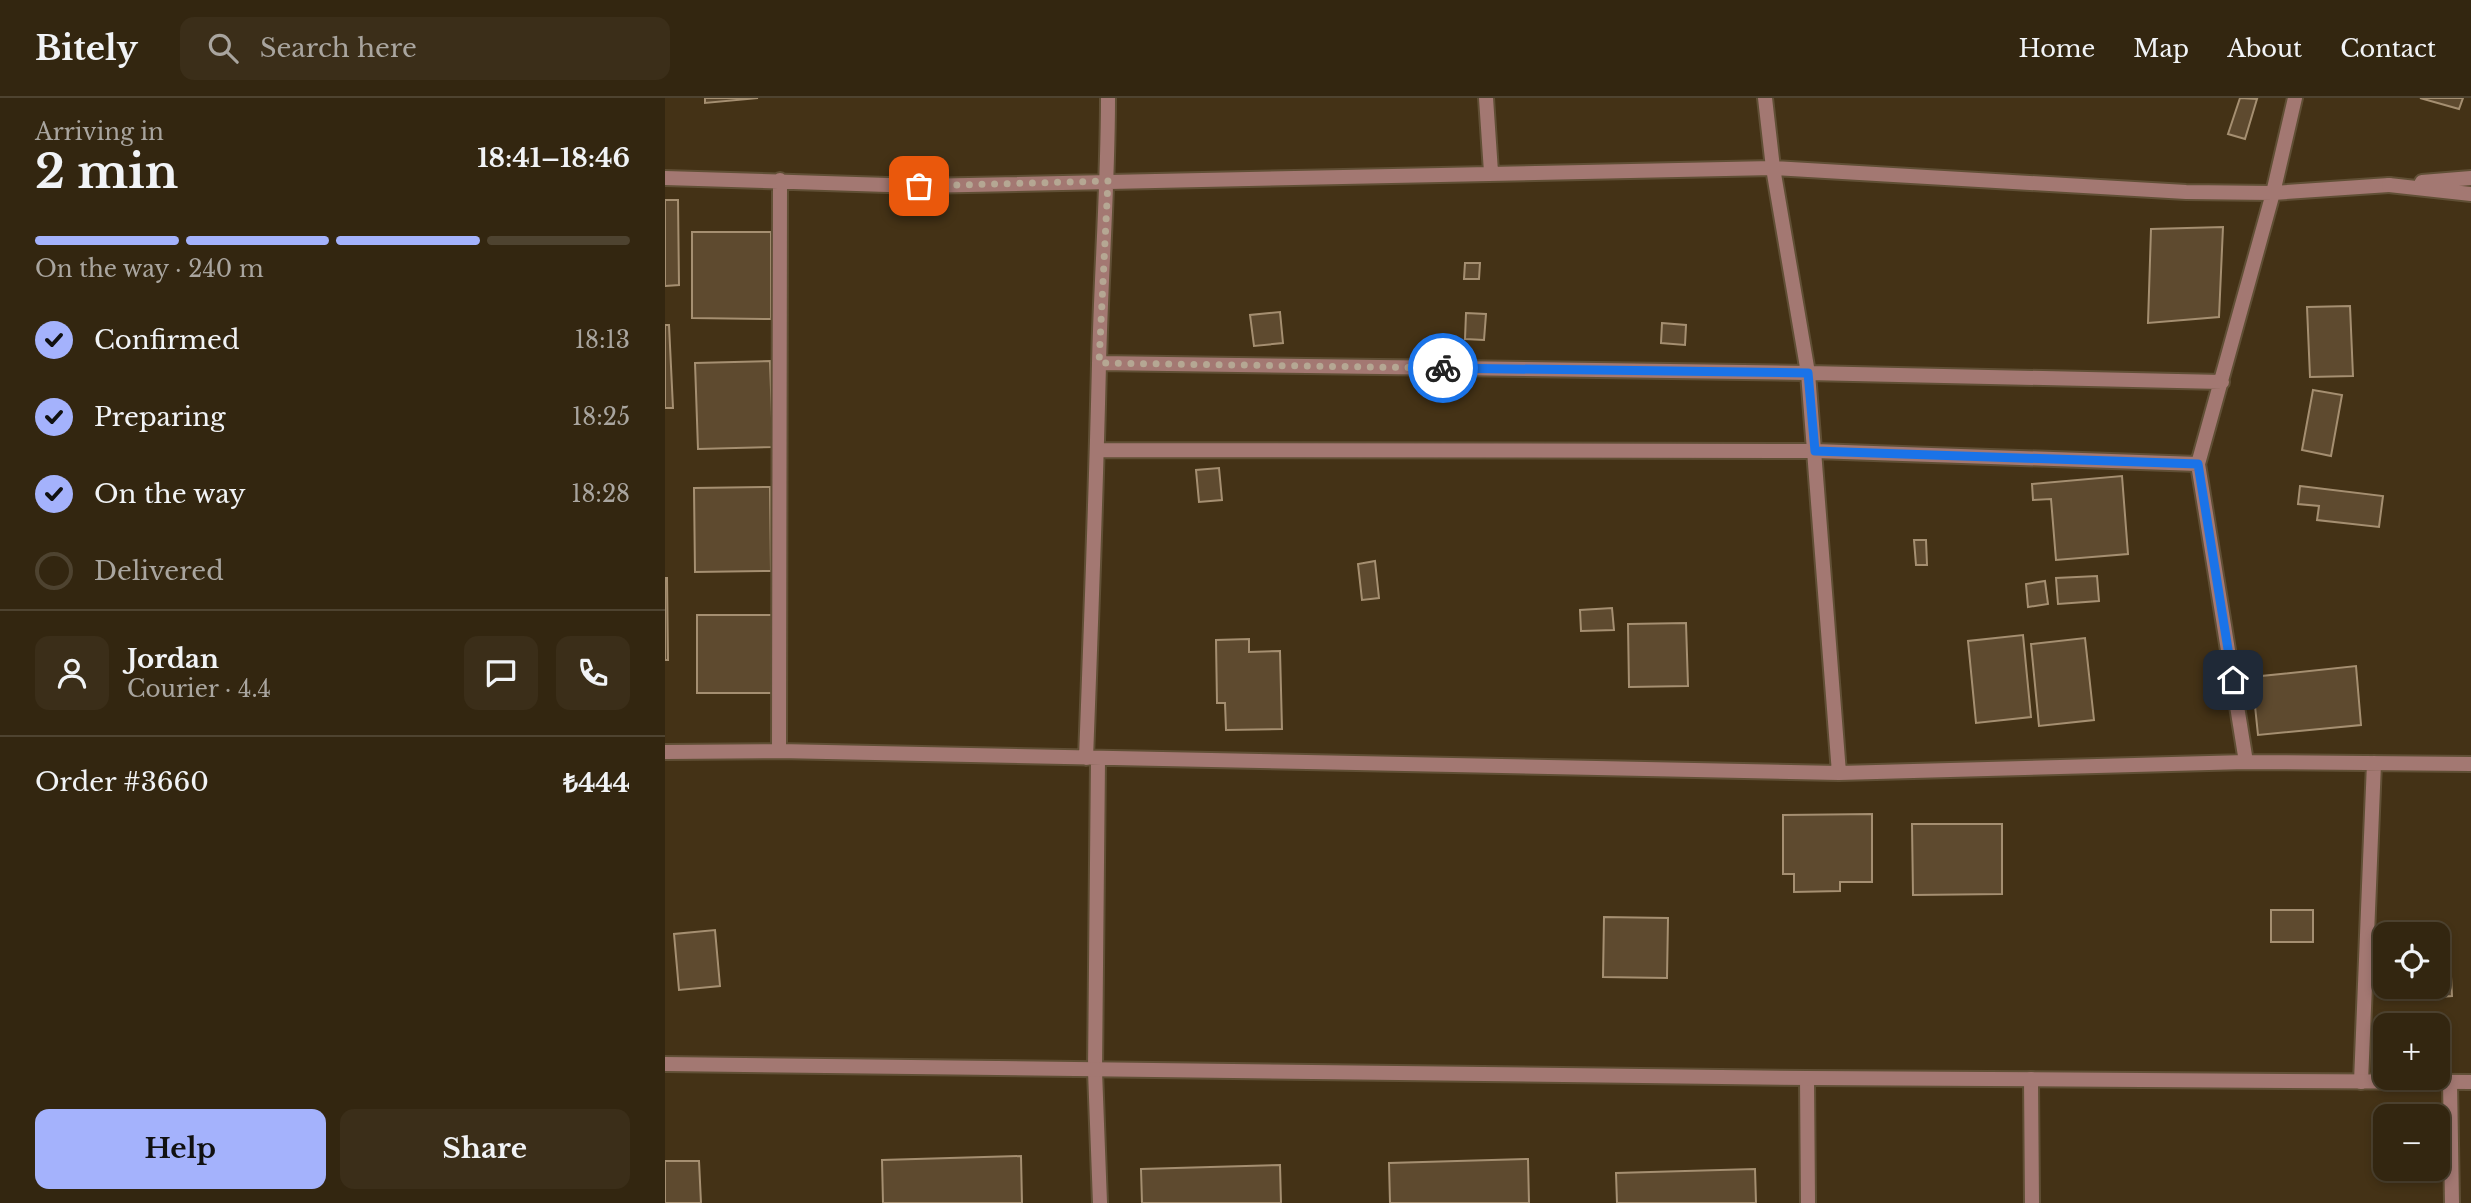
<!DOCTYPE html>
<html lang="en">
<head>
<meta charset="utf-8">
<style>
  body { margin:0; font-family:"Libre Baskerville",serif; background:#3b2e19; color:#f1f3f6; height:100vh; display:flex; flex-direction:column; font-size:26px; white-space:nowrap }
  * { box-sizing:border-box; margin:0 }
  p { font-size:23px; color:#a9a59f }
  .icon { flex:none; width:38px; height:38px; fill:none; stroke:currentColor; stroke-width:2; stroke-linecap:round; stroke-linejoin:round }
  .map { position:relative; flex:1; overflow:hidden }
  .drawer { display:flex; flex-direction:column; background:#332610; width:665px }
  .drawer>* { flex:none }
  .controls { position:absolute; left:1708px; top:824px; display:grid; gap:14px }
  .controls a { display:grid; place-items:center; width:77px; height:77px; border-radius:14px; background:#332610; box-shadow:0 4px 10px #0003,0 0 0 2px #4e4330; font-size:35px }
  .pin { position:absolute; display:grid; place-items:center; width:60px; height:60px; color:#fff; margin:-30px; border-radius:14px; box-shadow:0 4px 10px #0006 }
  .courier { position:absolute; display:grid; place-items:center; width:70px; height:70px; margin:-35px; border:5px solid #1a73e8; border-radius:50%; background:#fff; color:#222; box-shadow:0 2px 9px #0007 }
  .summary em { font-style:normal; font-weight:800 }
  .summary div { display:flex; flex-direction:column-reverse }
  .summary { display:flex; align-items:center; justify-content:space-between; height:119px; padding:0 35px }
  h1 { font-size:46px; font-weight:800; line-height:52px }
  .bar { display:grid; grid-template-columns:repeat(4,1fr); gap:10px 7px; align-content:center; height:84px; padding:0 35px }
  .bar i { height:9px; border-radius:5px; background:#4e4330 }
  .bar .selected { background:#a4b2fc }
  .bar p { grid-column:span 4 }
  .line { display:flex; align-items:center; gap:18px; padding:0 35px; border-top:2px solid #4e4330 }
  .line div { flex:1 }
  .round { display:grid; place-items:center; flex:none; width:74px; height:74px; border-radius:14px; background:#3b2e19 }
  ol { padding:0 35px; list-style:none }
  li { display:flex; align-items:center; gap:21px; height:77px }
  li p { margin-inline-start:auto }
  li .icon { padding:7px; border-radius:50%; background:#a4b2fc; color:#111; stroke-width:4 }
  li:last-child { color:#a9a59f }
  li i { width:38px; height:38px; border:4px solid #4e4330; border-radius:50% }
  .button { display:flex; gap:14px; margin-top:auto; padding:14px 35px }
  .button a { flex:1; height:80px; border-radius:14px; background:#a4b2fc; color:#111; font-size:28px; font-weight:800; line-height:80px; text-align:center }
  .button a+a { background:#3b2e19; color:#f1f3f6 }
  header { display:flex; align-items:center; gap:42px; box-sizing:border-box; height:98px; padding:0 35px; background:#332610; border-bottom:2px solid #4e4330 }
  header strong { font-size:33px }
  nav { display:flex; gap:38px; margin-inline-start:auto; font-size:24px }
  .search { width:490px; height:63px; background:#3b2e19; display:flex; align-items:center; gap:18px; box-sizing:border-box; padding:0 24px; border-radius:14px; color:#a9a59f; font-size:26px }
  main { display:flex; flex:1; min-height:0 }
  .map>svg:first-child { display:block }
</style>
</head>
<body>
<header>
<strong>Bitely</strong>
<div class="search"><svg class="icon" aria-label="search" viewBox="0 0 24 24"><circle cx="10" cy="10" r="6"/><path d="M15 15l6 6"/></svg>Search here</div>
<nav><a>Home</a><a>Map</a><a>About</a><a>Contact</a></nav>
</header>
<main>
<section class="drawer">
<div class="summary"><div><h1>2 min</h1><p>Arriving in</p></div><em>18:41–18:46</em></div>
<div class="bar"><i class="selected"></i><i class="selected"></i><i class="selected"></i><i></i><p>On the way · 240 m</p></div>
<ol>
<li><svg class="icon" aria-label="check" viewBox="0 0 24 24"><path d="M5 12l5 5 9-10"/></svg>Confirmed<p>18:13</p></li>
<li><svg class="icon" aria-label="check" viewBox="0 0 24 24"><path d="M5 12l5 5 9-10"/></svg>Preparing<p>18:25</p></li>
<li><svg class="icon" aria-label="check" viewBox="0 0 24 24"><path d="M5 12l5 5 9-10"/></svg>On the way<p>18:28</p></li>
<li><i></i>Delivered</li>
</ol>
<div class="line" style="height:126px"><a class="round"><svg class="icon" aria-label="person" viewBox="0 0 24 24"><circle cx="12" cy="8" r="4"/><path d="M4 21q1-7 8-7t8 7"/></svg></a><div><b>Jordan</b><p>Courier · 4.4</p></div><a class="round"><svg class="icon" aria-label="chat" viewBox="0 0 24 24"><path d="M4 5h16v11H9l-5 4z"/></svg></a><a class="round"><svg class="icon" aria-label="phone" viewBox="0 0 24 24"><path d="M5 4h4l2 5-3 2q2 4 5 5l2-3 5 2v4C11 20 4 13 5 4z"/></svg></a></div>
<div class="line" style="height:91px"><div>Order #3660</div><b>₺444</b></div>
<div class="button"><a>Help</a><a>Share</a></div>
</section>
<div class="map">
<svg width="1806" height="1105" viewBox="0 0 1806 1105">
  <rect width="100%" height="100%" fill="#443216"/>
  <path fill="#5e4a2f" stroke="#a58f71" stroke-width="2" d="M40 0H93L40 5Z
    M1575 0 1592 1 1580 41 1563 36Z
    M1755 0H1798L1794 11Z
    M0 102H13L14 187 0 188Z
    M1558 129 1554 219 1483 225 1486 131Z
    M27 134H106V221L27 220Z
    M800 165H815L814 181H799Z
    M1685 208 1688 278 1645 279 1642 209Z
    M615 214 618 245 589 248 585 217Z
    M801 215 821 216 819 242 800 241Z
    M997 225 1021 227 1020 247 996 245Z
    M0 227H4L8 310H0Z
    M105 263 108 349 33 351 30 265Z
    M1648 292 1677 297 1666 358 1637 352Z
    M554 370 557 402 534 404 531 372Z
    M1457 378 1463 456 1391 462 1386 401 1368 402 1367 386Z
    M1635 388 1718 398 1714 429 1652 422 1654 408 1633 406Z
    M105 389 106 473 30 474 29 390Z
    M1249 442H1261L1262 467H1251Z
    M710 463 714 500 697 502 693 466Z
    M1432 478 1434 503 1393 506 1391 480Z
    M0 480H2L3 562H0Z
    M1380 483 1383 506 1363 509 1361 486Z
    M947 510 949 532 916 533 915 512Z
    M32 517H107V595H32Z
    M1021 525 1023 588 964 589 963 526Z
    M1358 537 1366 619 1311 625 1303 543Z
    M1420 540 1429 622 1374 628 1366 546Z
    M584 541V554L615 553 617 631 561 632 560 605H552L551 542Z
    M1691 568 1696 627 1593 637 1587 579Z
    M1207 716V784H1175V793L1129 794V776H1118V717Z
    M1247 726H1337V796L1248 797Z
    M1606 812H1648V844H1606Z
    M939 819 1003 820 1002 880 938 879Z
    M50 832 55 888 14 892 9 836Z
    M1784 839 1787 898 1732 902 1731 889H1773V840Z
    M356 1058 357 1105H218L217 1062Z
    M863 1061 864 1105H725L724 1065Z
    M0 1063H34L36 1105H0Z
    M615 1067 616 1105H477L476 1071Z
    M1090 1071 1091 1105H952L951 1075Z"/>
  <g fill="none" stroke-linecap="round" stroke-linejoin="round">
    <g stroke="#604f35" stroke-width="18">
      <path id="minor" d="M821 0 826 74
        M1100 0 1108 70 1143 275 1174 675
        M0 80 254 88 1108 70 1521 94 1608 95 1724 87
        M434 265 1143 275 1557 284
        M433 352 1150 353 1533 366
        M114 653 115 82
        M0 654 114 653 1174 675 1581 664 1806 666
        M421 660C426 529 431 398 434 266 436 177 443 89 443 0
        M433 661 430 973 435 1105
        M1581 664 1533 366 1608 95 1630 0
        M1142 980 1143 1105
        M1366 981 1367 1105
        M1696 984 1709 665
        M1785 984 1787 1105"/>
    </g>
    <g stroke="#604f35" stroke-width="18">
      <path id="tertiary" d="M1757 84 1806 80
        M1724 87 1806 96
        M0 966 1142 980 1806 984"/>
    </g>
    <use href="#minor" stroke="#a37872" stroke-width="14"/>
    <use href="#tertiary" stroke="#a37872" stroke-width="14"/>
  </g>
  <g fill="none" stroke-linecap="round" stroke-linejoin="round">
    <path stroke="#b5a793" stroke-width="7" stroke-dasharray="0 12.6" d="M254 88 443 83 434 265 778 270"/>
    <path stroke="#1a73e8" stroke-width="9" d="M778 270 1143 275 1150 353 1533 366 1568 582"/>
  </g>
</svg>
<div class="controls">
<a><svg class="icon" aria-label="locate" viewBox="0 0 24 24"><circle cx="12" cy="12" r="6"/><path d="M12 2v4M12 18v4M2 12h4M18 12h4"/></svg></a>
<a>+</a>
<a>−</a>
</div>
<div class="pin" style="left:254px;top:88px;background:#ea580c"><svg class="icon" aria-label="bag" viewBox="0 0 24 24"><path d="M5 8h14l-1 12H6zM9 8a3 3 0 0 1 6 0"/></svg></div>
<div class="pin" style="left:1568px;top:582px;background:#1f2937"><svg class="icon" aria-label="home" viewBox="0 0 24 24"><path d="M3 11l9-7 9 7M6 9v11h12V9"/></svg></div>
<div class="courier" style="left:778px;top:270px"><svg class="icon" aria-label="bike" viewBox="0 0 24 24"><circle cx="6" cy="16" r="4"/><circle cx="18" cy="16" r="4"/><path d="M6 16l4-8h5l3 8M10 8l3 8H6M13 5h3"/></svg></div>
</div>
</main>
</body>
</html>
